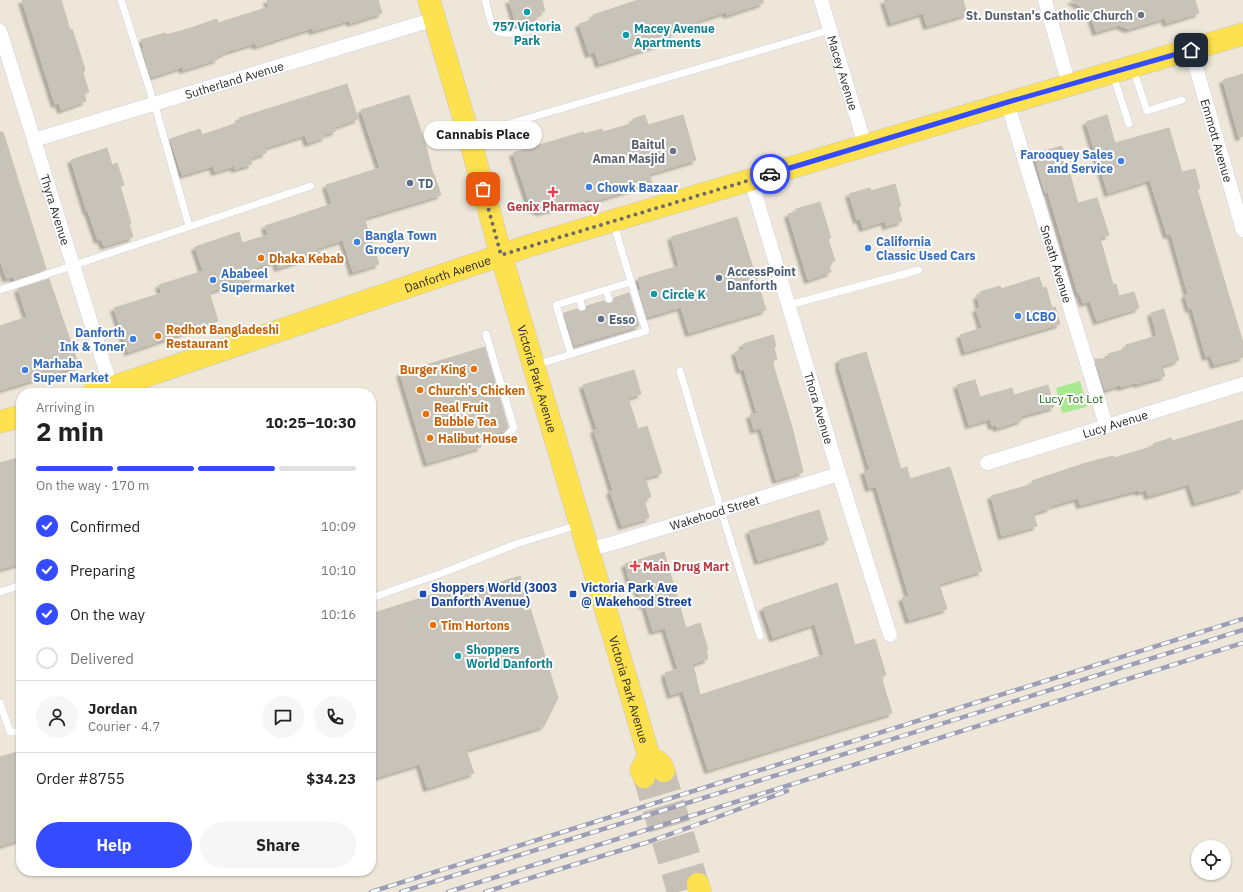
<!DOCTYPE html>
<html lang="en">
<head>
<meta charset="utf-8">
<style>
  body { margin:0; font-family:"IBM Plex Sans",sans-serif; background:#f6f6f6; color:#222; height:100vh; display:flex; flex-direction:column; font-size:15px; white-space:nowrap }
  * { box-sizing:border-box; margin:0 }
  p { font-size:13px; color:#767676 }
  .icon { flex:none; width:22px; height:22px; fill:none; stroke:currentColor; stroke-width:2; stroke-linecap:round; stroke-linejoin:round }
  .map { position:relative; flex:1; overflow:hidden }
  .sheet { position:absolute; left:16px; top:388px; width:360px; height:488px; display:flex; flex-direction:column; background:#fff; border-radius:16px; box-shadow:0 1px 3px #0004 }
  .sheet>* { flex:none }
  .controls { position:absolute; left:1191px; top:840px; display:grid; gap:8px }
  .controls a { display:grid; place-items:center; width:40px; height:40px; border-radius:50%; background:#fff; box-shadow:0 1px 3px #0004; font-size:20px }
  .pin { position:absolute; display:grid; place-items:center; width:34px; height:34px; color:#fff; margin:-17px; border-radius:8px; box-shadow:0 2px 6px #0006 }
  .courier { position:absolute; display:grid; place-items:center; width:40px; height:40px; margin:-20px; border:3px solid #344bff; border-radius:50%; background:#fff; color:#222; box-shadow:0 1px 5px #0007 }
  .bubble { position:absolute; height:28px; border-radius:14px; background:#fff; box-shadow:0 1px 3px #0004; font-size:13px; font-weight:700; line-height:28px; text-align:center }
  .summary em { font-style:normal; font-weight:700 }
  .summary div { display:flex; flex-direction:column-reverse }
  .summary { display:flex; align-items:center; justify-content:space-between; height:68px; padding:0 20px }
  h1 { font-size:26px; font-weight:700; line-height:30px }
  .bar { display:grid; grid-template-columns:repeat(4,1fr); gap:6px 4px; align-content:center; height:48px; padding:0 20px }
  .bar i { height:5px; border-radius:3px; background:#e0e0e0 }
  .bar .on { background:#344bff }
  .bar p { grid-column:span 4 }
  .line { display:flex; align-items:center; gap:10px; padding:0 20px; border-top:1px solid #e0e0e0 }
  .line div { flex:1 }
  .round { display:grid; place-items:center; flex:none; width:42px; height:42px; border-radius:21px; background:#f6f6f6 }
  ol { padding:0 20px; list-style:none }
  li { display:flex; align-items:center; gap:12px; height:44px }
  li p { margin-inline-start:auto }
  li .icon { padding:4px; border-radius:50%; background:#344bff; color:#fff; stroke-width:4 }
  li:last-child { color:#767676 }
  li i { width:22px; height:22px; border:2px solid #e0e0e0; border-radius:50% }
  .button { display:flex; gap:8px; margin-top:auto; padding:8px 20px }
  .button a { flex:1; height:46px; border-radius:24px; background:#344bff; color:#fff; font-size:16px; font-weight:700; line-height:46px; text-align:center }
  .button a+a { background:#f6f6f6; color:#222 }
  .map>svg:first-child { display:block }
</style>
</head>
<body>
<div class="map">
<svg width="1243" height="892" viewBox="0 0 1243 892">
  <defs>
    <filter id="shadow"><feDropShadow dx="-3.5" dy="3.5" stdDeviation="1" flood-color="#0004"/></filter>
  </defs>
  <rect width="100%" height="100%" fill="#ede6d9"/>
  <path fill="#a8e990" d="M1080 381 1087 407 1062 413 1056 388Z"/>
  <path fill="#c8c3b9" stroke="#c8c2b3" filter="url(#shadow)" d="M22 0H61L70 30 72 29 85 69 83 74 89 92 84 93 86 101 61 110 59 103 55 104Z
    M267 0H378L382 13 350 23V20L313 31 312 28 256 46 255 43 225 52V53L217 56 218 59 183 70 182 67 151 77 142 48 144 47 141 40 165 33 166 35 191 28 217 19 218 23 269 7Z
    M509 0H542L545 11 539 13 540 16 534 18 535 21 517 26Z
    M638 0H763V3L727 15 726 12 697 21 698 24 669 33 672 40 599 64 595 52 589 54 579 24 595 19 593 15Z
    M884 0H963L967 14 927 26 923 13 891 23Z
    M1071 0H1195L1199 13 1166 23 1165 18 1128 29 1119 25 1096 32 1090 13Z
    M1243 74V136L1239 137 1223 80Z
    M347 84 358 119 335 127 336 131 324 135 325 137 308 143 305 135 264 148 266 153 250 158 252 164 235 169 234 166 215 172 213 166 182 175 170 139 200 129 202 135 240 122 239 118Z
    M409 95 425 143 433 174H434L441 195 364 218 379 264 353 272 343 240 318 248 320 254 278 268 276 261 250 269 253 278 209 292 218 321 128 352 114 308 162 293 159 285 203 271 195 247 239 232 242 243 268 235 265 226 332 204 326 185 380 168 361 110Z
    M645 115 648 125 683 115 696 160 649 174 652 183 591 202 590 199 541 212 537 211 530 205 513 153 583 132 584 134 602 129 603 132 634 123 633 119Z
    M1107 115 1115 143 1169 128 1182 172 1195 169 1200 188 1197 189 1243 343V357L1214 365 1211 355 1206 357 1192 308 1189 309 1185 295 1188 294 1171 234 1167 235 1150 180 1108 193 1086 122Z
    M0 132H3L46 269 15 280 14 277 6 278 0 260Z
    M1062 146 1078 203 1097 198 1109 235 1100 238 1113 285 1116 284 1119 296 1134 292 1139 308 1097 321 1090 301 1083 303 1079 292 1078 293 1048 192 1045 193 1034 154Z
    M107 148 112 165 117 163 124 185 120 186 131 223 129 224 133 237 104 246 101 239 98 240 88 211 87 212 71 160Z
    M895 184 901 206 898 207 902 221 886 226 885 221 863 228 860 219 857 220 849 194 870 188 871 191Z
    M820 202 831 238 828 239 835 261 828 263 831 272 808 280 788 214 797 212 796 209Z
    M737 217 766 310 689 333 681 307 647 317 639 290 641 289 638 278 679 266 671 237Z
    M1039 277 1043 288 1046 287 1052 308 1055 307 1060 324 965 352 960 335 982 328 976 309 980 308 977 296 981 295 980 292 1000 286 1001 289Z
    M49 279 79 366 0 390V326L27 317 18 289Z
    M629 293 639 326 574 345 564 313 577 309 579 311 583 312 586 310 587 306 604 301 606 303 610 304 613 302 614 298Z
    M1164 309 1179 360 1162 366 1165 376 1137 384V382L1121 387 1120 385 1105 390 1095 359H1109L1108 354 1127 349 1126 345 1157 336 1151 313Z
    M773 335 776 346 774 348 777 359 772 361 792 427 803 472 776 480 761 428 754 430 750 415 757 413 744 369 740 370 735 352 744 349 743 344Z
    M485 347 508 427 506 430 478 438 481 447 427 463 400 373Z
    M866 352 901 469 907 467 910 479 950 467 982 571 939 584 947 609 909 620 902 598 909 596 876 486 869 488 864 471 870 470 839 366 840 365 839 360Z
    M634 370 641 394 628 398 638 429 647 426 662 473 645 478 651 497 644 499 649 518 622 526 610 491 613 490 594 430 597 429 583 385Z
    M975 380 980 397 1012 388 1014 395 1048 385 1054 407 1021 416 1022 420 997 428 996 425 992 426 990 419 969 425 957 385Z
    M1243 420V489L1195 503 1189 484 1148 496 1146 490 1139 492 1138 490 1080 505 1078 498 1050 506V508L1033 513 1037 526 1002 536 991 496 1033 484 1032 481 1086 463 1113 456 1114 458 1154 446 1153 444 1171 438 1172 441Z
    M21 457V563L0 569V463Z
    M819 510 828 540 758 561 749 531Z
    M664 552 686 628 700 623 708 650H706L708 659 693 664 700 695 824 655 815 624 773 638 763 608 837 583 855 645 875 639 886 675 881 677 892 713 708 770 683 691 671 695 666 679 665 673 678 669 665 628 653 631 645 604 642 605 635 579 630 581 625 564Z
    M520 576 558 698 544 726 466 750 474 773 427 788 420 764 371 779V614L468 583 471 591Z
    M21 751V839L0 846V757Z"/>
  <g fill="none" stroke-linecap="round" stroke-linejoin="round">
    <path stroke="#c6c0b6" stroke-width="22" stroke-dasharray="22 11" stroke-linecap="butt" d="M664 771 698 884
      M644 777 678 892"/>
    <g stroke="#cfd1e4" stroke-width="8">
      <path id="service" d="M121 0 157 113 189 226
        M485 0C488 8 489 19 493 27 500 41 535 28 546 25
        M1133 69 1147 111 1182 100
        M1113 75 1129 124
        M471 135 830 30
        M0 290 311 186
        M606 290 609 299
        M579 298 582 307
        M789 305 919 270
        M486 334 514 428 504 439 495 442
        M571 354 556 305 631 282
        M536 365 646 331 613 222
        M680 371 721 510 760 636
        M0 592 21 585
        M371 598 445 572 516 544 578 525
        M0 703 10 732H21"/>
    </g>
    <g stroke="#cfd1e4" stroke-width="15">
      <g id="minor">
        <path id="s1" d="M821 0 865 145"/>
        <path d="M1045 0 1069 85"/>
        <path id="s2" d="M0 31 111 387"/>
        <path id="s3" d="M1191 50 1243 230"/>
        <path id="s4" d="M1008 103 1014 125 1106 425"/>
        <path id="s5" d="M34 140 435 19"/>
        <path id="s6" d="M751 180 839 474 890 635"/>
        <path id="s7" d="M987 463 1243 384"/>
        <path id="s8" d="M588 550 617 542 839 474"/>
      </g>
    </g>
    <g stroke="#c7c7c7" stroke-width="23">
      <g id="primary">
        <path id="s9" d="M429 0 469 136 501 255 649 756 661 764 664 771"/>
        <path id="s10" d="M93 393 131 381 528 246 1008 103 1243 34"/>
        <path d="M0 422 21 416"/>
        <path d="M644 777 641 770 649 756"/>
        <path d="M698 884 700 892"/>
      </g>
    </g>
    <use href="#service" stroke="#fff" stroke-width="7"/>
    <use href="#minor" stroke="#fff" stroke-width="14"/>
    <use href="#primary" stroke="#fee14e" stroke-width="22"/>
    <g stroke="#9c9eb6" stroke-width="4.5">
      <path id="rail" d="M371 892 1243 619
        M401 892 1243 630
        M448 892 1243 643
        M485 892 648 842 707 821 787 791"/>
    </g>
    <use href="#rail" stroke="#fff" stroke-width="3" stroke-dasharray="9" stroke-linecap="butt"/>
  </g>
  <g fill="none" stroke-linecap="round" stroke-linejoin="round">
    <path stroke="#6e6b67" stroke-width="4" stroke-dasharray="0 7.2" d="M483 189 501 255 770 174"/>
    <path stroke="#344bff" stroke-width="5" d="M770 174 1008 102 1191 50"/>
  </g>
  <g fill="#0f9aa8" stroke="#fff" stroke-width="1.5">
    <circle cx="527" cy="12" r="4"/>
    <circle cx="626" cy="35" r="4"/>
    <circle cx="654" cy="294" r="4"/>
    <circle cx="458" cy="656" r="4"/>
  </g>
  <g fill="#6b7280" stroke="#fff" stroke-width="1.5">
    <circle cx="1141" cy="15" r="4"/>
    <circle cx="673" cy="151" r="4"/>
  </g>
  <g fill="#3f7fe0" stroke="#fff" stroke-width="1.5">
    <circle cx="1121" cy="161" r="4"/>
    <circle cx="589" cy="187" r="4"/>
    <circle cx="357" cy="242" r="4"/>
    <circle cx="868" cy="248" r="4"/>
    <circle cx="213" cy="280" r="4"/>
    <circle cx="1018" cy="316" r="4"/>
    <circle cx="133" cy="339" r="4"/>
    <circle cx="25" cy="370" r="4"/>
  </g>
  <g fill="#5c6f8a" stroke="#fff" stroke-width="1.5">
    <circle cx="410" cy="183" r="4"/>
    <circle cx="719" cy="278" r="4"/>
    <circle cx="601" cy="319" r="4"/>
  </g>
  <g fill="#e0444e" stroke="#fff" stroke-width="1.5">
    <path d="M551 186h4v4h4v4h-4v4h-4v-4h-4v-4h4z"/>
    <path d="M633 560h4v4h4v4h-4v4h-4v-4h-4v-4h4z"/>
  </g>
  <g fill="#e8710a" stroke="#fff" stroke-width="1.5">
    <circle cx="261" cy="258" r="4"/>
    <circle cx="158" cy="336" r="4"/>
    <circle cx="474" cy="369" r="4"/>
    <circle cx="420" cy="390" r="4"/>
    <circle cx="426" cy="414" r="4"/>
    <circle cx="430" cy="438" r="4"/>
    <circle cx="433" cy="625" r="4"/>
  </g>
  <g fill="#1a4fb4" stroke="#fff" stroke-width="1.5">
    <rect x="419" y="590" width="8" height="8" rx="2"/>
    <rect x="569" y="590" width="8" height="8" rx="2"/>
  </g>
  <g text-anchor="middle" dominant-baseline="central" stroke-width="4" stroke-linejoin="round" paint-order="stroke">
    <g font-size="12" font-weight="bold" fill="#5b616d" stroke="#fff" text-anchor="end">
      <text x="1133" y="15">St. Dunstan's Catholic Church</text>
      <text x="665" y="144">Baitul<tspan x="665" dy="14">Aman Masjid</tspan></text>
    </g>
    <g font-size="12" font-weight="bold" fill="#0d838f" stroke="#fff" text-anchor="start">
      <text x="527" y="26" text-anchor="middle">757 Victoria<tspan x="527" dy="14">Park</tspan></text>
      <text x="634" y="28">Macey Avenue<tspan x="634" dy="14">Apartments</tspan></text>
      <text x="662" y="294">Circle K</text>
      <text x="466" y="649">Shoppers<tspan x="466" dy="14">World Danforth</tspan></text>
    </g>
    <g font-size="12" fill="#292929" stroke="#fff">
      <text stroke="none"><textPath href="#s1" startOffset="76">Macey Avenue</textPath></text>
      <text stroke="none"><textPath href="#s5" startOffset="209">Sutherland Avenue</textPath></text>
      <text stroke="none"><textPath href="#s3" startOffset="94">Emmott Avenue</textPath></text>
      <text stroke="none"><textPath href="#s2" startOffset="187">Thyra Avenue</textPath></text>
      <text stroke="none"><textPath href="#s4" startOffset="168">Sneath Avenue</textPath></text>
      <text stroke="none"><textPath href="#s10" startOffset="374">Danforth Avenue</textPath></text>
      <text stroke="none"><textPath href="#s9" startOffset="394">Victoria Park Avenue</textPath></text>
      <text stroke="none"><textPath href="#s6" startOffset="238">Thora Avenue</textPath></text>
      <text stroke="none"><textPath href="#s7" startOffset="134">Lucy Avenue</textPath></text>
      <text stroke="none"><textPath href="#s8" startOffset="132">Wakehood Street</textPath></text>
      <text stroke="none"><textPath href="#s9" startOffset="718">Victoria Park Avenue</textPath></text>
    </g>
    <g font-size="12" font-weight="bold" fill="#366cbe" stroke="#fff" text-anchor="start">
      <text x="1113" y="154" text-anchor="end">Farooquey Sales<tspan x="1113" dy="14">and Service</tspan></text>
      <text x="597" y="187">Chowk Bazaar</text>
      <text x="365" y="235">Bangla Town<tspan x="365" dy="14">Grocery</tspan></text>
      <text x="876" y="241">California<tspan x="876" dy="14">Classic Used Cars</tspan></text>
      <text x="221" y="273">Ababeel<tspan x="221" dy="14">Supermarket</tspan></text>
      <text x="1026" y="316">LCBO</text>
      <text x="125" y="332" text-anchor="end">Danforth<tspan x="125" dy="14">Ink &amp; Toner</tspan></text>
      <text x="33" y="363">Marhaba<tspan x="33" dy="14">Super Market</tspan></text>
    </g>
    <g font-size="12" font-weight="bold" fill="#4e5e75" stroke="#fff" text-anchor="start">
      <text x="418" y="183">TD</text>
      <text x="727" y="271">AccessPoint<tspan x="727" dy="14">Danforth</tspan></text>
      <text x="609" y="319">Esso</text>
    </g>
    <g font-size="12" font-weight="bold" fill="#be3a42" stroke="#fff">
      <text x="553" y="206">Genix Pharmacy</text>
      <text x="643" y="566" text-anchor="start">Main Drug Mart</text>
    </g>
    <g font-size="12" font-weight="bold" fill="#c56008" stroke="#fff" text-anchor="start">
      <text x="269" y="258">Dhaka Kebab</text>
      <text x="166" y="329">Redhot Bangladeshi<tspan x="166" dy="14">Restaurant</tspan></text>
      <text x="466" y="369" text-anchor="end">Burger King</text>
      <text x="428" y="390">Church's Chicken</text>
      <text x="434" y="407">Real Fruit<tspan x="434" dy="14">Bubble Tea</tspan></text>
      <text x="438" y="438">Halibut House</text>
      <text x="441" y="625">Tim Hortons</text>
    </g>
    <g font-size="12" fill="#1f6d13" stroke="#fff">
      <text x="1071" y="398">Lucy Tot Lot</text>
    </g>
    <g font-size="12" font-weight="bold" fill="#164399" stroke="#fff" text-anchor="start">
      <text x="431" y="587">Shoppers World (3003<tspan x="431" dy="14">Danforth Avenue)</tspan></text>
      <text x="581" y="587">Victoria Park Ave<tspan x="581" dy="14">@ Wakehood Street</tspan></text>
    </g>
  </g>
</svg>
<div class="controls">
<a><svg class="icon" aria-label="locate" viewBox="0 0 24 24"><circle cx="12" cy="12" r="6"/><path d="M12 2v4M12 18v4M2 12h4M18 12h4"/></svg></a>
</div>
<div class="pin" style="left:483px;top:189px;background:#ea580c"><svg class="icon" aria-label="bag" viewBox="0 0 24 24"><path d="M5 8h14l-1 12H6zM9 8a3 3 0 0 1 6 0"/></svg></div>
<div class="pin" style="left:1191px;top:50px;background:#1f2937"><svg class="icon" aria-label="home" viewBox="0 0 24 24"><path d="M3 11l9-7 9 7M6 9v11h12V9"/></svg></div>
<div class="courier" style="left:770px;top:174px"><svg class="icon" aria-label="car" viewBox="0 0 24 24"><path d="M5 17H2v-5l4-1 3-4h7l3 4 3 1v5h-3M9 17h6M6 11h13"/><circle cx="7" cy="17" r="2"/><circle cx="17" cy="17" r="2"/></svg></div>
<div class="bubble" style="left:424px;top:121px;width:118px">Cannabis Place</div>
<section class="sheet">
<div class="summary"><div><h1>2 min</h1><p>Arriving in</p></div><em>10:25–10:30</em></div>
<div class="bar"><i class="on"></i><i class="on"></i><i class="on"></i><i></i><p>On the way · 170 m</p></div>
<ol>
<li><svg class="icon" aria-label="check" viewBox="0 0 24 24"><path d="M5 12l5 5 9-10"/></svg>Confirmed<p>10:09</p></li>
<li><svg class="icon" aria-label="check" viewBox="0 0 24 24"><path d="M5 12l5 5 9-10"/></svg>Preparing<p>10:10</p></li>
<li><svg class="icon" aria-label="check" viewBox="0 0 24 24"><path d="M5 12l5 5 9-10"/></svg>On the way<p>10:16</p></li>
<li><i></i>Delivered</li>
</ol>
<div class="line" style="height:72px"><a class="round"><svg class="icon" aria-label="person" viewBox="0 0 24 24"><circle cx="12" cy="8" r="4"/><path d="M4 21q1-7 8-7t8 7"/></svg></a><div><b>Jordan</b><p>Courier · 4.7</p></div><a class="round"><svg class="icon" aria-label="chat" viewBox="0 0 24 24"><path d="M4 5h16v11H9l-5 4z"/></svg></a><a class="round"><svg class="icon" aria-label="phone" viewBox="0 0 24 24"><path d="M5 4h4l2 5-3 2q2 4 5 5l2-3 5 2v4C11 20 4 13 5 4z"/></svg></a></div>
<div class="line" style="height:52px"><div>Order #8755</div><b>$34.23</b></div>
<div class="button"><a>Help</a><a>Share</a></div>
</section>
</div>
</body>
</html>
